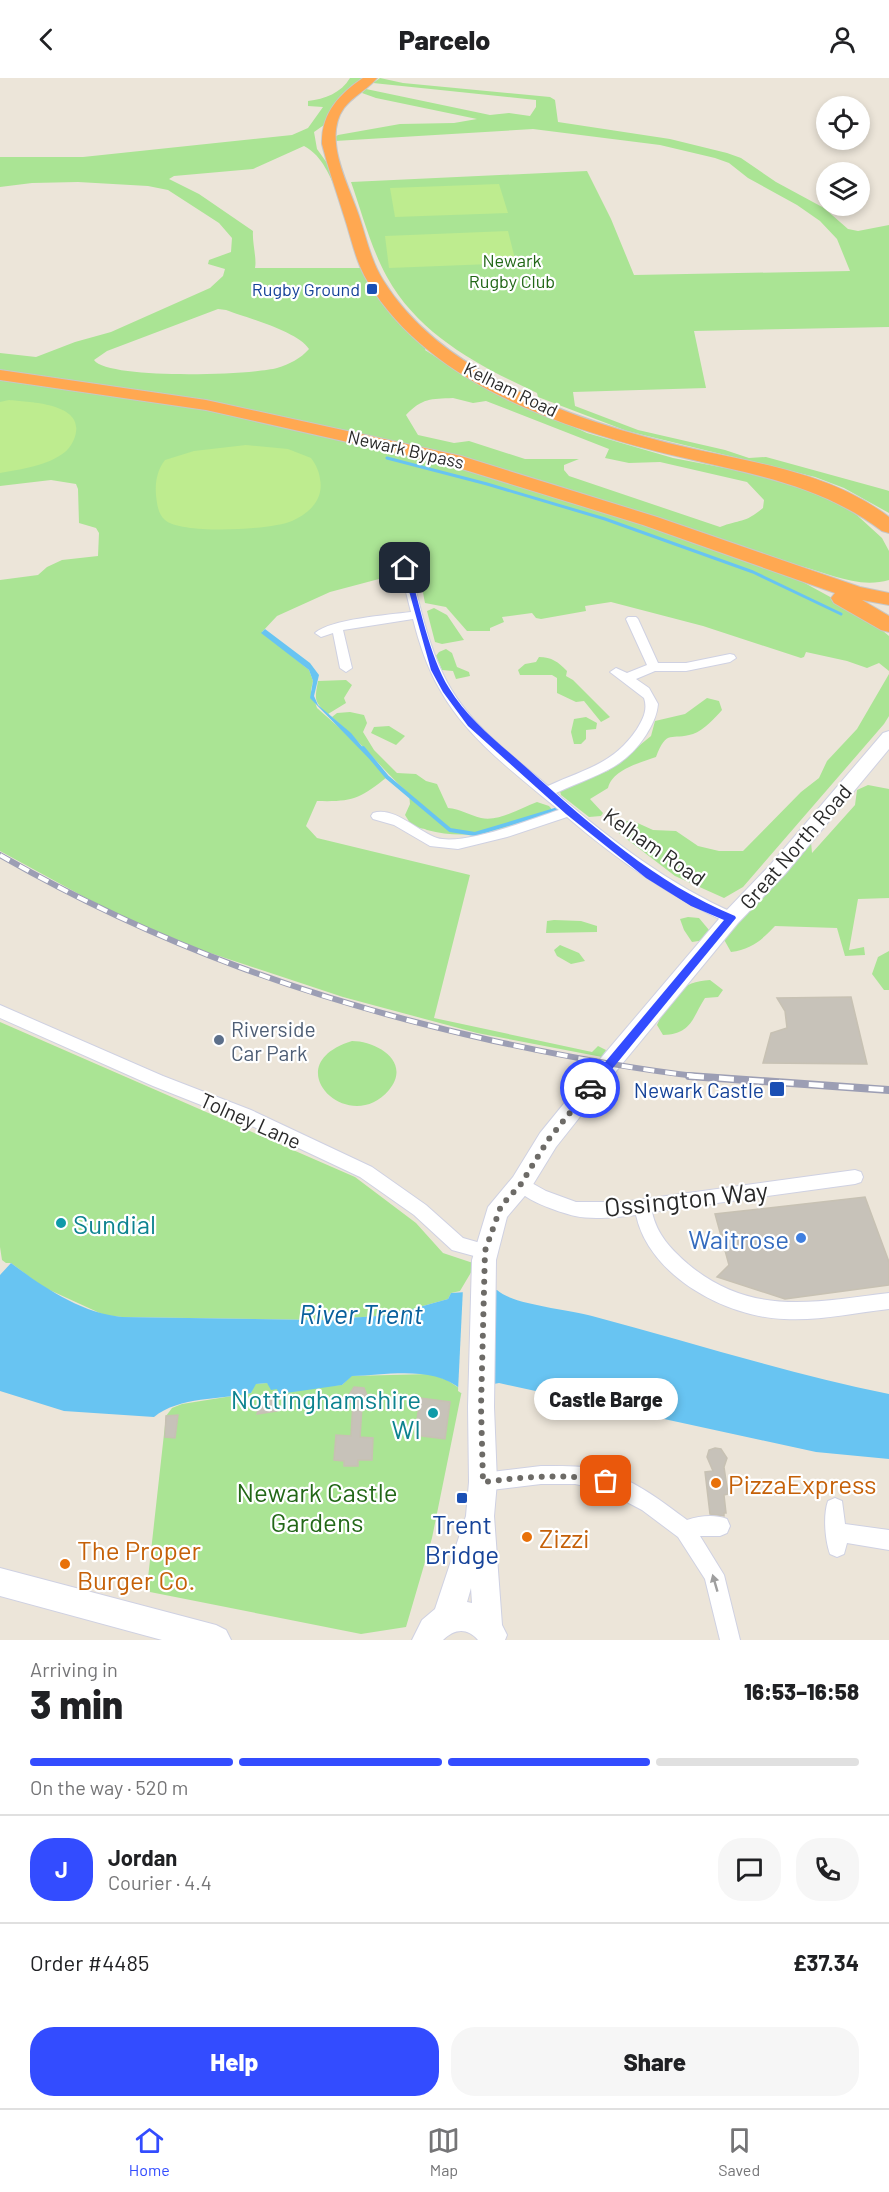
<!DOCTYPE html>
<html lang="en">
<head>
<meta charset="utf-8">
<style>
  body { margin:0; font-family:Barlow,sans-serif; background:#f6f6f6; color:#202124; height:100vh; display:flex; flex-direction:column; font-size:22px; white-space:nowrap }
  * { box-sizing:border-box; margin:0 }
  p { font-size:20px; color:#757577 }
  .icon { flex:none; width:33px; height:33px; fill:none; stroke:currentColor; stroke-width:2; stroke-linecap:round; stroke-linejoin:round }
  .map { position:relative; height:1562px; overflow:hidden }
  .panel { display:flex; flex-direction:column; background:#fff; flex:1 }
  .panel>* { flex:none }
  .buttons { position:absolute; left:816px; top:18px; display:grid; gap:12px }
  .buttons a { display:grid; place-items:center; width:54px; height:54px; border-radius:50%; background:#fff; box-shadow:0 3px 9px #0003; font-size:30px }
  .pin { position:absolute; display:grid; place-items:center; width:51px; height:51px; color:#fff; margin:-26px; border-radius:12px; box-shadow:0 3px 9px #0006 }
  .courier { position:absolute; display:grid; place-items:center; width:60px; height:60px; margin:-30px; border:4px solid #334cff; border-radius:50%; background:#fff; color:#222; box-shadow:0 2px 8px #0007 }
  .bubble { position:absolute; height:42px; border-radius:21px; background:#fff; box-shadow:0 3px 9px #0003; font-size:20px; font-weight:800; line-height:42px; text-align:center }
  .overview em { font-style:normal; font-weight:800 }
  .overview div { display:flex; flex-direction:column-reverse }
  .overview { display:flex; align-items:center; justify-content:space-between; height:102px; padding:0 30px }
  h1 { font-size:39px; font-weight:800; line-height:45px }
  .bar { display:grid; grid-template-columns:repeat(4,1fr); gap:9px 6px; align-content:center; height:72px; padding:0 30px }
  .bar i { height:8px; border-radius:4px; background:#e0e0e0 }
  .bar .selected { background:#334cff }
  .bar p { grid-column:span 4 }
  .line { display:flex; align-items:center; gap:15px; padding:0 30px; border-top:2px solid #e0e0e0 }
  .line div { flex:1 }
  .round { display:grid; place-items:center; flex:none; width:63px; height:63px; border-radius:24px; background:#f6f6f6 }
  .button { display:flex; gap:12px; margin-top:auto; padding:12px 30px }
  .button a { flex:1; height:69px; border-radius:24px; background:#334cff; color:#fff; font-size:24px; font-weight:800; line-height:69px; text-align:center }
  .button a+a { background:#f6f6f6; color:#202124 }
  header { display:flex; justify-content:space-between; align-items:center; height:78px; padding:0 30px; background:#fff; font-size:27px; font-weight:800 }
  .tab-bar { display:flex; justify-content:space-around; align-items:center; height:84px; border-top:2px solid #e0e0e0; background:#fff; font-size:16px; color:#757577 }
  .tab-bar a { display:grid; justify-items:center; gap:3px }
  .tab-bar .selected { color:#334cff }
  .map>svg:first-child { display:block }
</style>
</head>
<body>
<header><svg class="icon" aria-label="back" viewBox="0 0 24 24"><path d="M15 5l-7 7 7 7"/></svg>Parcelo<svg class="icon" aria-label="person" viewBox="0 0 24 24"><circle cx="12" cy="8" r="4"/><path d="M4 21q1-7 8-7t8 7"/></svg></header>
<div class="map">
<svg width="889" height="1562" viewBox="0 0 889 1562">
  <rect width="100%" height="100%" fill="#ece5d9"/>
  <path fill="#aae494" fill-rule="evenodd" d="M350 0H366L336 26 324 47 314 54 317 71 327 85 339 118C330 99 323 78 304 68L253 91 174 98 169 101 199 116 253 153C252 164 257 181 255 190H362L370 211 427 269 425 272 475 304 587 355 673 380 792 403 848 429 882 460 889 473V502C858 511 829 495 800 488L801 503 865 538 889 558V593L879 585 867 590 847 583 806 574 804 579 801 580 703 548 611 524 585 528 586 533 541 541 536 540 532 535 502 539 504 544 490 550V553H467L446 529 425 525 419 494 394 497 330 514 277 538 262 554 309 592 313 603 311 612 317 630 352 661 387 699C360 721 352 724 317 723L306 748 317 760 470 797 434 940 592 974 598 968 606 972 602 979 477 955 343 919 195 870 110 833 0 773V502L38 497 47 489 62 482 98 478 99 455 96 450 79 445 78 411 76 406 51 402 0 408V275L36 279 75 264 111 254 210 210 223 198 225 191 208 186 209 182 231 174 232 160 219 145 168 112 148 108 78 104 32 105 0 109V79H83L292 57 308 50 323 29 308 28V23C325 21 341 15 350 0ZM218 231 226 232C247 240 297 253 309 271 300 281 290 286 277 290 252 297 108 302 94 282L107 273ZM453 320 473 325 486 323 609 371 605 380 629 385 660 384 747 404 764 422 763 430C744 446 740 441 720 449L569 398 564 392V387L579 381H525L469 363 454 365 418 357 406 337C422 320 431 321 453 320Z
    M380 0 403 5 550 19 555 22 558 44 670 61 727 75 741 80 776 104 824 130 848 151 858 153 889 147V249L694 253 706 310 573 314 575 328 638 352 725 372 749 380 766 379 886 412 889 413V435L844 410 815 399 627 353 538 319 537 315C479 288 419 257 387 199 371 170 362 135 351 104L587 93 611 141 634 197 850 193 837 161 820 143 797 127 748 100 729 85 715 80 660 67 533 51 335 63V59L338 57 400 46 454 45 477 41 376 20 362 15 366 11 490 37 509 35 530 38 536 29V22L373 5Z
    M434 530 447 537 464 562 442 566 435 564 427 533Z
    M446 571 452 575 457 589 469 594 470 598 456 601 453 593 442 592 436 578 439 574Z
    M539 579C552 579 558 584 567 593L566 598 573 602 610 639 601 644 584 623 576 624 557 615V600L552 597H520L518 592 525 586 536 584Z
    M889 596V638L884 646 743 809 724 820 675 798 615 752 618 746 631 742 653 752 676 753 698 768 719 773H743L801 714 819 700 827 683 857 651Z
    M346 602 352 607 344 620 346 625 328 636C313 623 315 621 318 603Z
    M707 620 719 623 722 632C715 640 704 652 693 656 671 663 667 650 656 679 640 685 613 691 608 710L590 721 603 735 601 738 589 739 561 717 559 709 608 693 651 658 655 643 685 636Z
    M350 634 364 637 367 645 363 654 374 672 397 695 416 696 426 703 437 706 448 730C460 731 469 737 481 740 499 744 520 730 537 724L549 728 554 734C513 750 471 764 427 752 423 750 417 750 414 748 410 746 407 740 405 737L410 726 409 716C382 691 360 663 332 639L337 635Z
    M586 639 597 645 596 651 586 652V661L581 666H574L571 654 574 641Z
    M389 648 405 658 396 667 371 655 374 649Z
    M868 707 889 711V820L858 821 849 872 864 869 865 877 845 878 837 850 775 848C761 863 751 871 731 874L722 858 811 764 812 775 855 727 857 712Z
    M688 839 699 840 709 852 705 862 692 864 684 852 680 841Z
    M554 842 581 843 597 848V854L546 855 547 843Z
    M560 867 579 875 585 883 571 886 557 878 554 872Z
    M889 873V912H884L872 896 878 879Z
    M710 902 723 912 718 919 705 920C692 940 692 956 663 957L657 947C669 921 678 904 710 902Z
    M0 944 355 1099 416 1145 443 1175 476 1186 460 1213 451 1215 448 1221 391 1237 320 1242 122 1239 104 1237 43 1209 11 1185H6L2 1182 0 1169Z
    M352 963C377 963 412 984 389 1012 349 1060 274 987 352 963Z
    M431 1296 447 1302 462 1312 432 1460 406 1549 361 1556 150 1514 148 1500 166 1338 172 1330 182 1326 251 1315 255 1306 267 1305 277 1311 342 1307 351 1298Z"/>
  <path fill="#beec8f" d="M499 106 508 135 395 139 390 110Z
    M508 153 516 185 389 190 385 158Z
    M9 322C28 324 81 325 76 354 75 361 71 369 65 374 47 388 22 391 0 395V324Z
    M246 367 288 371 311 380C316 387 319 393 320 401 324 421 310 435 292 443 271 452 182 457 165 442 158 436 157 426 156 417 155 405 157 392 165 382L194 373Z"/>
  <path fill="#68c4f2" d="M265 551 310 585 319 597 314 618 318 627 351 655 387 699 310 620 313 603 309 592 261 555Z
    M11 1185C43 1209 81 1235 122 1239L320 1242 391 1237 448 1221 451 1215 497 1212C513 1227 568 1231 592 1238 691 1264 789 1296 889 1316V1381L816 1374 499 1305 462 1312C433 1287 387 1297 352 1298L342 1307 279 1316 277 1311 271 1312 267 1305 256 1306 251 1315C220 1322 180 1318 154 1339L64 1333 0 1313V1197Z"/>
  <path fill="#ece5d9" d="M496 1209 493 1310 461 1315 458 1313 463 1210Z"/>
  <g fill="none" stroke-linecap="round" stroke-linejoin="round">
    <path stroke="#68c4f2" stroke-width="3" d="M387 380 487 406 605 441 753 494 841 536"/>
    <path stroke="#68c4f2" stroke-width="4" d="M363 670 387 699 450 752 475 756 555 732"/>
  </g>
  <path fill="#c7c2b9" stroke="#c7c1b3" stroke-width="1.5" d="M851 919 867 986 763 985 771 955 787 950 785 933 777 920Z
    M865 1119 889 1184V1207L785 1221 717 1199 729 1187 715 1136Z
    M354 1309 364 1310 368 1320 362 1329 360 1359 373 1360 372 1382H358V1388H344V1383L334 1382 336 1357 351 1358 353 1324 344 1325Z
    M420 1320 450 1324 445 1361 415 1357Z
    M272 1322 277 1333 257 1336 261 1323Z
    M178 1337 175 1360 165 1359 166 1338Z
    M715 1370 721 1371 727 1380 724 1389 728 1416 724 1417 726 1435H724V1438L710 1436 705 1394 713 1393 707 1379 709 1372Z"/>
  <g fill="none" stroke-linecap="round" stroke-linejoin="round">
    <g stroke="#cfd1e2" stroke-width="2">
      <path id="street" d="M405 487 410 490C421 531 429 574 451 611 474 650 514 679 548 708 584 691 613 687 637 651 643 641 648 632 644 620L610 594 616 590 627 595 647 587 626 541 628 539H636L638 541 658 585H686L730 576 734 577 736 580 730 584 686 593H655L636 601 649 610 658 626C657 638 652 647 646 657 622 694 593 697 556 715 612 763 668 806 736 836L738 840 736 844H726C667 817 616 781 567 739L507 759 458 771 430 768 394 747 373 741 371 738 373 735C395 728 418 754 437 760 463 768 532 741 559 732 516 696 466 660 439 610 427 589 419 565 413 541L343 552 352 590 346 594 340 590 333 555 321 559 315 555C331 541 388 537 411 534L400 490Z
        M0 927 163 998 251 1032 372 1089 426 1127 463 1160 491 1168 493 1173 491 1178 485 1181 452 1172 414 1137 360 1099 239 1042 153 1008 0 940Z
        M855 1092 861 1094 863 1099 861 1104 855 1106 652 1134C657 1157 671 1171 688 1186 751 1239 815 1224 889 1215V1231C854 1235 819 1243 784 1241 726 1239 649 1198 636 1137 618 1139 593 1142 575 1138 558 1134 520 1121 513 1106L515 1101 521 1099 546 1113 576 1124H623Z
        M541 1388C563 1388 585 1387 606 1394 636 1403 663 1424 687 1442 700 1438 714 1436 727 1441L730 1448 727 1455 720 1458H700L724 1497 740 1562H720L705 1501 678 1459 642 1432 604 1412 575 1406H541L483 1413 476 1411 474 1404 476 1397 483 1395Z
        M835 1420 842 1423 845 1446 889 1452V1472L847 1465 844 1476 837 1479 830 1476C825 1462 823 1437 828 1423Z"/>
    </g>
    <g stroke="#cfd1e2" stroke-width="2">
      <path id="secondary" d="M889 653V671L785 796 738 845 617 992 556 1069 529 1113 507 1139 496 1182 494 1329 497 1404 494 1438 502 1547 507 1557 505 1562H478C467 1549 454 1551 443 1562H412L422 1542 435 1531 466 1438 469 1404 468 1329 472 1182 488 1129 513 1099 540 1055 601 980 724 835 771 786 883 655ZM471 1510 472 1525 467 1524Z
        M0 1490 216 1547 226 1552 231 1562H162L0 1518Z"/>
    </g>
    <g stroke="#c7c7c7" stroke-width="2">
      <path id="highway" d="M363 0H377C368 11 353 18 344 30 322 61 349 107 359 138 366 159 371 183 383 202 445 303 594 349 703 373 768 387 835 398 889 439V455L882 453C822 408 760 398 689 381 576 355 431 310 368 204 355 183 351 158 343 135 336 112 328 90 322 66 321 36 339 16 363 0Z
        M0 292 206 322 461 378 657 439 860 509 889 515V527L862 522 889 538V554L881 552 834 525 831 520 835 515 643 447 449 387 206 332 0 302Z"/>
    </g>
    <use href="#street" fill="#fff" fill-rule="evenodd"/>
    <use href="#secondary" fill="#fff" fill-rule="evenodd"/>
    <use href="#highway" fill="#ffa851" fill-rule="evenodd"/>
    <g stroke="#9c9eb4" stroke-width="6">
      <path id="rail-far1" d="M0 777C159 868 315 923 494 963 563 978 632 991 703 999"/>
    </g>
    <g stroke="#9c9eb4" stroke-width="8">
      <path id="rail" d="M689 998 889 1012"/>
    </g>
    <use href="#rail-far1" stroke="#fff" stroke-width="4" stroke-dasharray="11" stroke-linecap="butt"/>
    <use href="#rail" stroke="#fff" stroke-width="5" stroke-dasharray="15" stroke-linecap="butt"/>
  </g>
  <defs><path id="oneway-solid" d="M-6-.8H1V-3.2L6.5 0L1 3.2V.8H-6Z" transform="scale(1.5)"/></defs>
  <use fill="#9f9f9f" href="#oneway-solid" transform="translate(715 1505) rotate(-106)"/>
  <path fill="#334cff" d="M402 488 409 490C420 528 429 577 449 610 469 643 500 666 528 691 592 748 655 805 735 838L736 840 594 1013H586V1007L724 842 691 828 646 800 566 736 468 648 443 614 431 592Z"/>
  <g fill="none" stroke-linecap="round" stroke-linejoin="round">
    <path stroke="#6d6b67" stroke-width="6" stroke-dasharray="0 10.8" d="M590 1010 548 1062 521 1106 501 1128 485 1173 481 1329 483 1404C525 1399 564 1395 606 1403"/>
  </g>
  <g fill="#1a4fb4" stroke="#fff" stroke-width="2">
    <rect x="366" y="205" width="12" height="12" rx="3"/>
    <rect x="769" y="1003" width="16" height="16" rx="3"/>
    <rect x="456" y="1414" width="12" height="12" rx="3"/>
  </g>
  <circle fill="#5c6f8a" stroke="#fff" stroke-width="2" cx="219" cy="962" r="6"/>
  <g fill="#0f9aa8" stroke="#fff" stroke-width="2">
    <circle cx="61" cy="1145" r="6"/>
    <circle cx="433" cy="1335" r="6"/>
  </g>
  <circle fill="#3f7fe0" stroke="#fff" stroke-width="2" cx="801" cy="1160" r="6"/>
  <g fill="#e8710a" stroke="#fff" stroke-width="2">
    <circle cx="716" cy="1405" r="6"/>
    <circle cx="527" cy="1459" r="6"/>
    <circle cx="65" cy="1486" r="6"/>
  </g>
  <g text-anchor="middle" dominant-baseline="central" stroke-width="4.5" stroke-linejoin="round" paint-order="stroke">
    <g font-size="18" fill="#226717" stroke="#fff">
      <text x="512" y="182">Newark<tspan x="512" dy="21">Rugby Club</tspan></text>
    </g>
    <g font-size="18" fill="#164399" stroke="#fff" text-anchor="end">
      <text x="360" y="211">Rugby Ground</text>
    </g>
    <g font-size="18" fill="#292929" stroke="#fff">
      <text transform="translate(511 311) rotate(26)">Kelham Road</text>
      <text transform="translate(406 371) rotate(13)">Newark Bypass</text>
    </g>
    <g font-size="21" fill="#292929" stroke="#fff">
      <text transform="translate(655 768) rotate(35)">Kelham Road</text>
      <text transform="translate(795 768) rotate(-49)">Great North Road</text>
      <text transform="translate(251 1042) rotate(24)">Tolney Lane</text>
    </g>
    <g font-size="21" fill="#4e5e75" stroke="#fff" text-anchor="start">
      <text x="231" y="950">Riverside<tspan x="231" dy="24">Car Park</tspan></text>
    </g>
    <g font-size="21" fill="#164399" stroke="#fff" text-anchor="end">
      <text x="764" y="1011">Newark Castle</text>
    </g>
    <g font-size="26" fill="#292929" stroke="#fff">
      <text transform="translate(686 1120) rotate(-6)">Ossington Way</text>
    </g>
    <g font-size="26" fill="#0d838f" stroke="#fff" text-anchor="start">
      <text x="73" y="1145">Sundial</text>
      <text x="421" y="1320" text-anchor="end">Nottinghamshire<tspan x="421" dy="30">WI</tspan></text>
    </g>
    <g font-size="26" fill="#366cbe" stroke="#fff" text-anchor="end">
      <text x="789" y="1160">Waitrose</text>
    </g>
    <g font-size="26" fill="#c56008" stroke="#fff" text-anchor="start">
      <text x="728" y="1405">PizzaExpress</text>
      <text x="539" y="1459">Zizzi</text>
      <text x="77" y="1471">The Proper<tspan x="77" dy="30">Burger Co.</tspan></text>
    </g>
    <g font-size="26" fill="#226717" stroke="#fff">
      <text x="317" y="1413">Newark Castle<tspan x="317" dy="30">Gardens</tspan></text>
    </g>
    <g font-size="26" fill="#164399" stroke="#fff">
      <text x="462" y="1445">Trent<tspan x="462" dy="30">Bridge</tspan></text>
    </g>
    <g font-size="27" font-style="italic" fill="#09609c" stroke="#fff">
      <text x="361" y="1235">River Trent</text>
    </g>
  </g>
</svg>
<div class="buttons">
<a><svg class="icon" aria-label="locate" viewBox="0 0 24 24"><circle cx="12" cy="12" r="6"/><path d="M12 2v4M12 18v4M2 12h4M18 12h4"/></svg></a>
<a><svg class="icon" aria-label="layers" viewBox="0 0 24 24"><path d="M12 4l9 5-9 5-9-5zM3 14l9 5 9-5"/></svg></a>
</div>
<div class="pin" style="left:606px;top:1403px;background:#ea580c"><svg class="icon" aria-label="bag" viewBox="0 0 24 24"><path d="M5 8h14l-1 12H6zM9 8a3 3 0 0 1 6 0"/></svg></div>
<div class="pin" style="left:405px;top:490px;background:#1f2937"><svg class="icon" aria-label="home" viewBox="0 0 24 24"><path d="M3 11l9-7 9 7M6 9v11h12V9"/></svg></div>
<div class="courier" style="left:590px;top:1010px"><svg class="icon" aria-label="car" viewBox="0 0 24 24"><path d="M5 17H2v-5l4-1 3-4h7l3 4 3 1v5h-3M9 17h6M6 11h13"/><circle cx="7" cy="17" r="2"/><circle cx="17" cy="17" r="2"/></svg></div>
<div class="bubble" style="left:534px;top:1300px;width:144px">Castle Barge</div>
</div>
<section class="panel">
<div class="overview"><div><h1>3 min</h1><p>Arriving in</p></div><em>16:53–16:58</em></div>
<div class="bar"><i class="selected"></i><i class="selected"></i><i class="selected"></i><i></i><p>On the way · 520 m</p></div>
<div class="line" style="height:108px"><b class="round" style="background:#334cff;color:#fff">J</b><div><b>Jordan</b><p>Courier · 4.4</p></div><a class="round"><svg class="icon" aria-label="chat" viewBox="0 0 24 24"><path d="M4 5h16v11H9l-5 4z"/></svg></a><a class="round"><svg class="icon" aria-label="phone" viewBox="0 0 24 24"><path d="M5 4h4l2 5-3 2q2 4 5 5l2-3 5 2v4C11 20 4 13 5 4z"/></svg></a></div>
<div class="line" style="height:78px"><div>Order #4485</div><b>£37.34</b></div>
<div class="button"><a>Help</a><a>Share</a></div>
</section>
<nav class="tab-bar">
<a class="selected"><svg class="icon" aria-label="home" viewBox="0 0 24 24"><path d="M3 11l9-7 9 7M6 9v11h12V9"/></svg>Home</a>
<a><svg class="icon" aria-label="map" viewBox="0 0 24 24"><path d="M3 6l6-2 6 2 6-2v14l-6 2-6-2-6 2zM9 4v14M15 6v14"/></svg>Map</a>
<a><svg class="icon" aria-label="saved" viewBox="0 0 24 24"><path d="M7 4h10v16l-5-4-5 4z"/></svg>Saved</a>
</nav>
</body>
</html>
